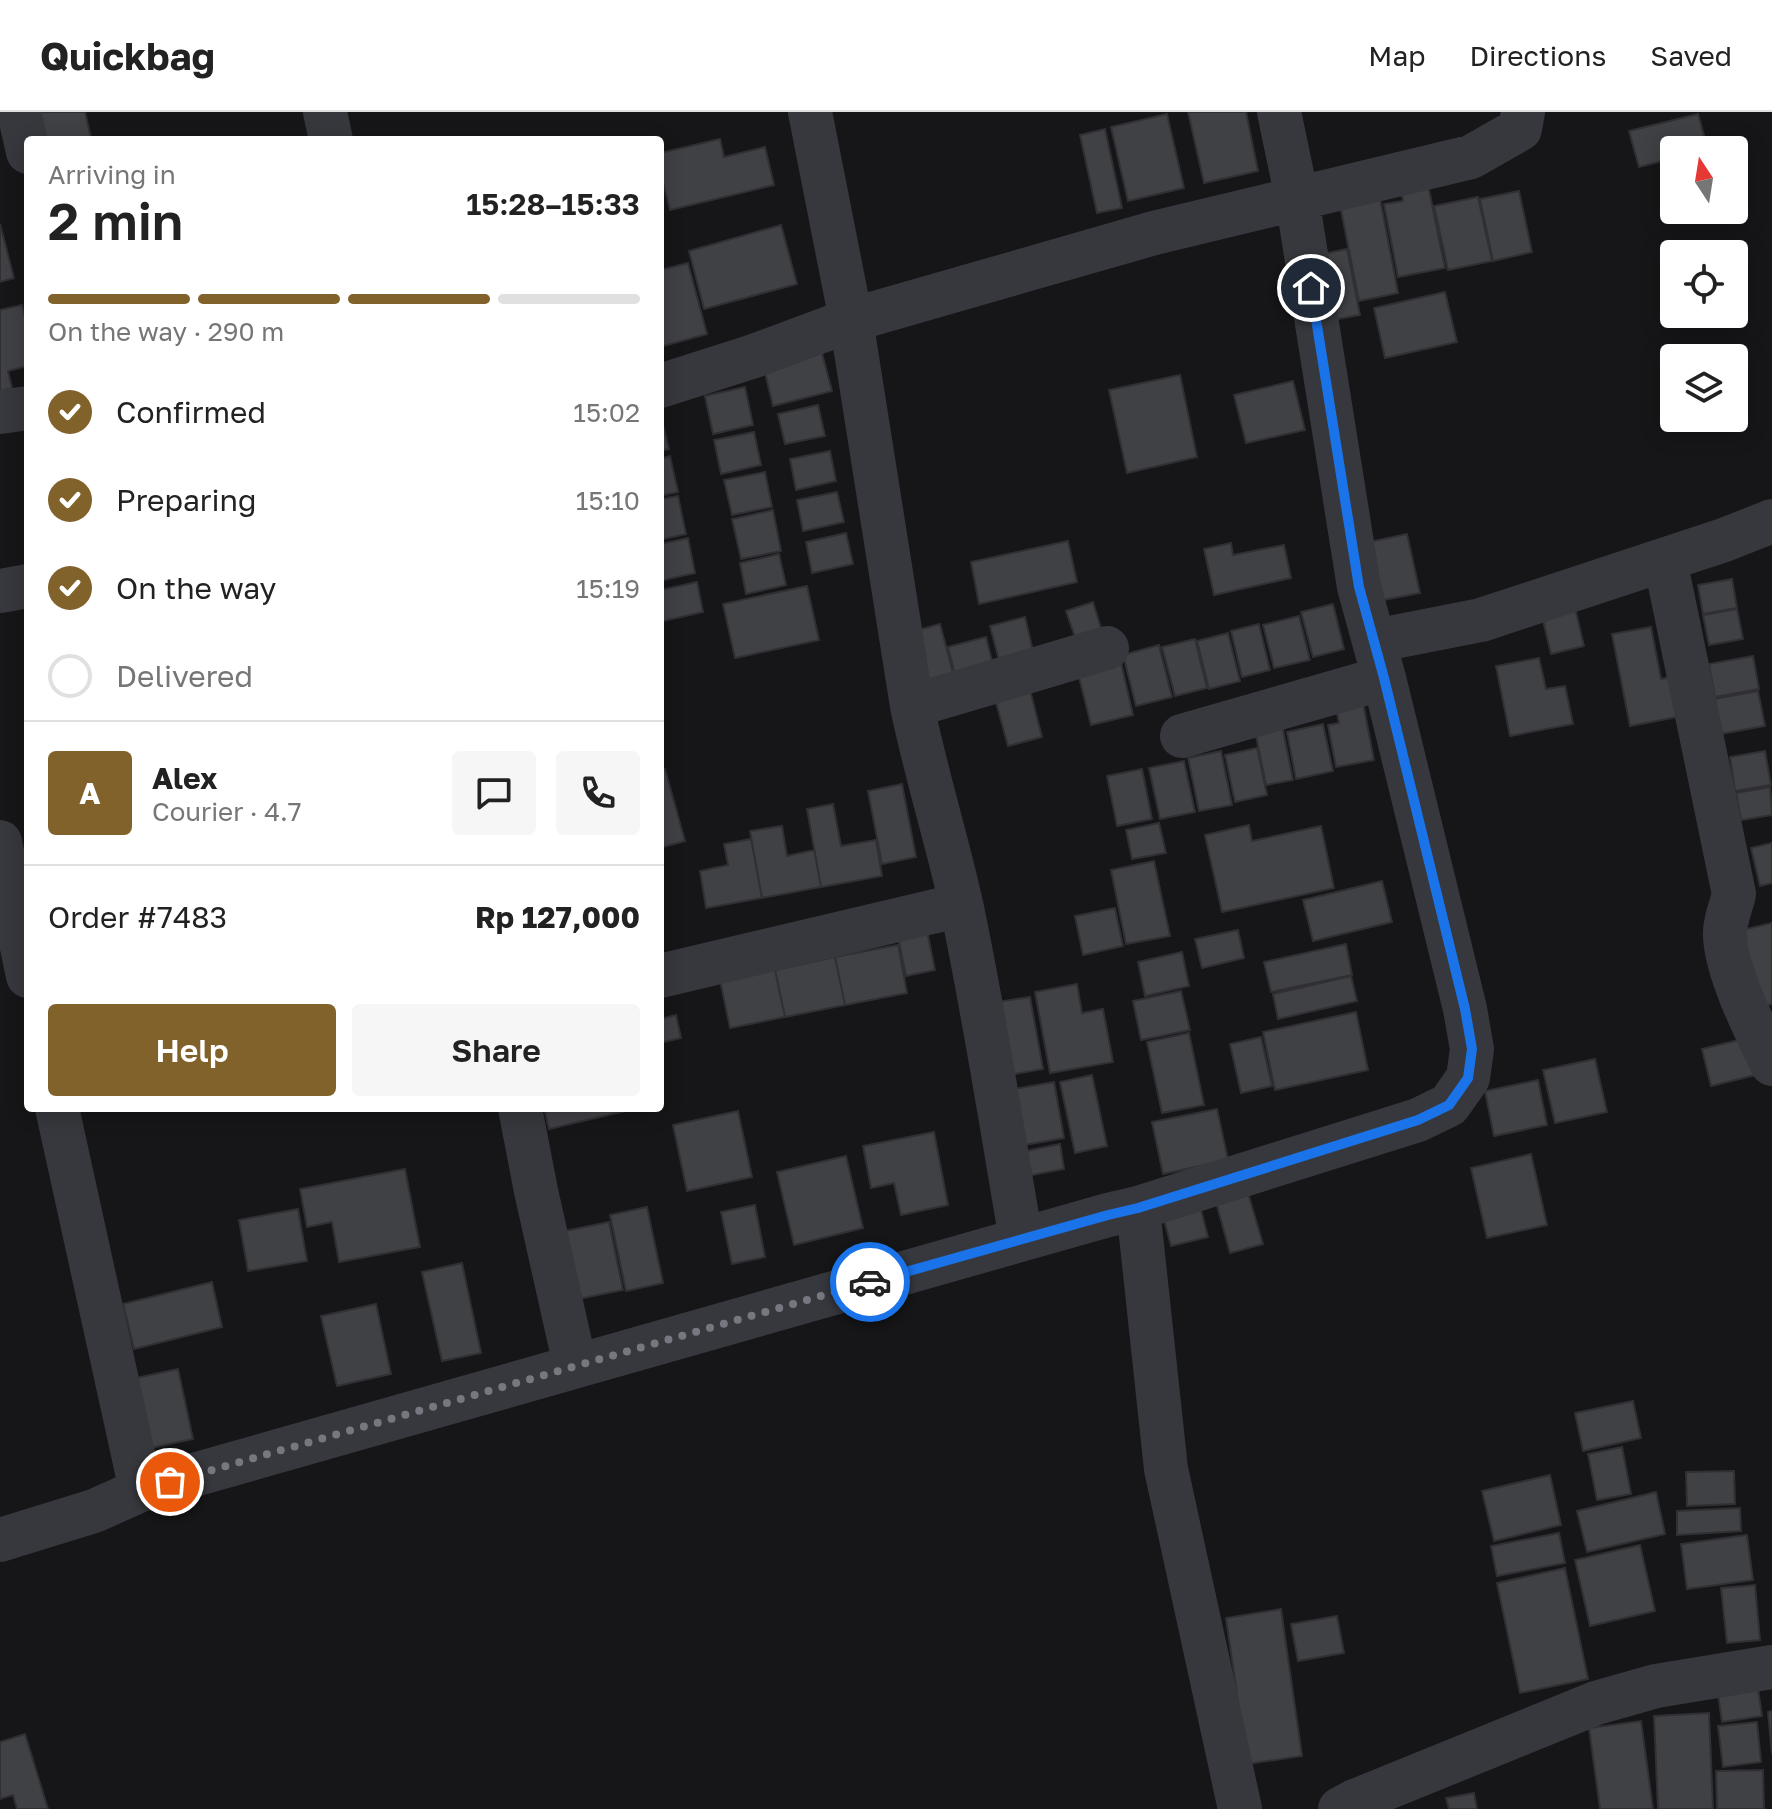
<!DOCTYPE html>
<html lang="en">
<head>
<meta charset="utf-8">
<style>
  body { margin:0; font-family:"Golos Text",sans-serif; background:#f6f6f6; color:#222; height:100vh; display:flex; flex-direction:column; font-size:30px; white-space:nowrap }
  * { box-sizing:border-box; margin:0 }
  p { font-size:26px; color:#767676 }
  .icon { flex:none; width:44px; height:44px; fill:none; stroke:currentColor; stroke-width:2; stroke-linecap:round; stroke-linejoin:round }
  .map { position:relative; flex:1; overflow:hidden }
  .details { position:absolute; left:24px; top:24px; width:640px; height:976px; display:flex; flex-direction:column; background:#fff; border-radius:8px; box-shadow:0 4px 20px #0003 }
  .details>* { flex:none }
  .needle { width:52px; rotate:348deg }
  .fabs { position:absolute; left:1660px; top:24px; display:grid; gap:16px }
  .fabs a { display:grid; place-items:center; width:88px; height:88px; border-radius:8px; background:#fff; box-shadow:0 4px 20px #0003; font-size:40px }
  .pin { position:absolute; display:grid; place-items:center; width:68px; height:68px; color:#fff; margin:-34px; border:4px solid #fff; border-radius:50%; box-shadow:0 2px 8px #0007 }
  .courier { position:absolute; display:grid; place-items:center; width:80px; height:80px; margin:-40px; border:6px solid #1a73e8; border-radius:50%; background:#fff; color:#222; box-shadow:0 2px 10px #0007 }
  .summary em { font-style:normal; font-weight:600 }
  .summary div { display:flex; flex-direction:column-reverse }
  .summary { display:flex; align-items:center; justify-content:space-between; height:136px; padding:0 24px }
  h1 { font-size:52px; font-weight:600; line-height:60px }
  .bar { display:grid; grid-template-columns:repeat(4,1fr); gap:12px 8px; align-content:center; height:96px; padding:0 24px }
  .bar i { height:10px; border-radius:6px; background:#e0e0e0 }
  .bar .selected { background:#80622a }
  .bar p { grid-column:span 4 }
  .line { display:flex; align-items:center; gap:20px; padding:0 24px; border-top:2px solid #e0e0e0 }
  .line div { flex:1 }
  .round { display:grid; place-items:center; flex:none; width:84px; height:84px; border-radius:8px; background:#f6f6f6 }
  ol { padding:0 24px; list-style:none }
  li { display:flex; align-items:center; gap:24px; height:88px }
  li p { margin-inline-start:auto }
  li .icon { padding:8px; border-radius:50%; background:#80622a; color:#fff; stroke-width:4 }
  li:last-child { color:#767676 }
  li i { width:44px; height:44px; border:4px solid #e0e0e0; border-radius:50% }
  .action { display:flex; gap:16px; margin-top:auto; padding:16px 24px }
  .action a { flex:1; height:92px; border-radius:8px; background:#80622a; color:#fff; font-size:32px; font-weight:600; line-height:92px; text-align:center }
  .action a+a { background:#f6f6f6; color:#222 }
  header { display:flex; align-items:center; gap:48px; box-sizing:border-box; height:112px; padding:0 40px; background:#fff; border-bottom:2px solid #e0e0e0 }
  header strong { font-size:38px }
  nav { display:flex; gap:44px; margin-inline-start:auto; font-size:28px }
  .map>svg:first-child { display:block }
</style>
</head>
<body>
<header>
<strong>Quickbag</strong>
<nav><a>Map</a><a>Directions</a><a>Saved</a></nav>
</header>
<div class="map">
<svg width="1772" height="1697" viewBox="0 0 1772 1697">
  <rect width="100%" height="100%" fill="#161618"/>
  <path fill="#404145" stroke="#303034" stroke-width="2" d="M28 0H85L91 26 80 28H34Z
    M1188 0H1246L1258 59 1204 71Z
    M1167 2 1184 76 1128 89 1111 15Z
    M1698 2 1708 38H1674V46L1639 55 1629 19Z
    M1105 17 1122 96 1097 101 1080 23Z
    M720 27 724 45 765 35 774 73 670 98 660 58V41Z
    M1428 73 1445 156 1398 165 1384 92 1403 89 1401 78Z
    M1519 79 1532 140 1493 149 1480 87Z
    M1478 85 1492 149 1448 158 1434 94Z
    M1380 86 1398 181 1359 189 1340 93Z
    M0 112 14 166 0 170Z
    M781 113 797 172 704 197 689 139Z
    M1347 137 1360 203 1327 209 1314 144Z
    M688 151 707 222 660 235V158Z
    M1445 180 1457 230 1385 246 1374 196Z
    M22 193 28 217V254L8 259 12 276 0 279V198Z
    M819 230 832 279 773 294 761 244Z
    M1180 263 1197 345 1127 361 1109 278Z
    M1293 269 1305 318 1246 331 1234 283Z
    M745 275 753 313 713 322 705 284Z
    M818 293 825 324 785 332 778 302Z
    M660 301 669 337 660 339Z
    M754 320 761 353 721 362 714 328Z
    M830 339 836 369 796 378 790 347Z
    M670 344 678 380 660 384V347Z
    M765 360 772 395 732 403 724 368Z
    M837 380 844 410 803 419 797 388Z
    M678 384 686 422 660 428V387Z
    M773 398 781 439 741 447 732 407Z
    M846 421 853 452 812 461 806 430Z
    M1407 422 1420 481 1373 490 1360 432Z
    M688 426 695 461 660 469V432Z
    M1068 429 1077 470 979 492 971 450Z
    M1231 431 1233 443 1284 433 1291 466 1214 483 1204 437Z
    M779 442 786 473 746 482 740 451Z
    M1732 467 1737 496 1703 502 1698 473Z
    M697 470 703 500 663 509 660 495V478Z
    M807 474 819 528 735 546 723 492Z
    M1093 490 1103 523 1077 531 1066 499Z
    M1333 492 1344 537 1313 545 1301 500Z
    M1575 496 1584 534 1551 542 1542 504Z
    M1737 497 1743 527 1709 533 1703 503Z
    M1299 504 1310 548 1274 556 1263 513Z
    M1025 505 1034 543 1000 552 990 514Z
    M940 512 955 568 919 577 904 522Z
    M1259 512 1270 558 1242 565 1231 519Z
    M1651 515 1661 567 1685 562 1693 602 1630 614 1612 522Z
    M1228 521 1240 569 1209 577 1197 529Z
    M986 525 994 557 956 567 948 535Z
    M1195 527 1207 576 1175 584 1162 535Z
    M1159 533 1172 585 1136 594 1123 543Z
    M1753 544 1759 577 1715 585 1709 552Z
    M1120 546 1133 603 1091 613 1077 557Z
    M1539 546 1546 577 1565 574 1573 612 1510 624 1496 554Z
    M1029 574 1042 625 1008 634 994 583Z
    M1758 579 1765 614 1720 622 1714 587Z
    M1363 591 1374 648 1336 655 1328 613 1339 611 1336 596Z
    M1323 612 1333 659 1296 667 1287 620Z
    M1282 613 1293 668 1266 673 1255 619Z
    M1257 636 1267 683 1235 690 1225 643Z
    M1221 639 1232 693 1199 699 1188 646Z
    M1765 639 1771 673 1735 679 1730 645Z
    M1184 649 1195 700 1160 707 1149 656Z
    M665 657 685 729 660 736V658Z
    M1142 657 1152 707 1117 714 1107 664Z
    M902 672 916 745 882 752 868 679Z
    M1770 675 1772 703 1741 708 1736 681Z
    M833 692 841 734 876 728 882 764 821 775 807 697Z
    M1159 711 1166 741 1132 747 1126 718Z
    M1249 713 1252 729 1321 714 1334 776 1222 800 1205 723Z
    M782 714 787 744 814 738 821 775 762 786 750 719Z
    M751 727 762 786 706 796 700 759 728 753 724 732Z
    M1772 731V771L1760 774 1751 736Z
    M1154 749 1170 824 1126 832 1111 758Z
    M1382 769 1392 810 1313 829 1303 788Z
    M1115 796 1123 834 1083 843 1075 804Z
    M1772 811V892L1755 896 1738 819Z
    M926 814 935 858 906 864 897 820Z
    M1238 818 1244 846 1202 856 1195 827Z
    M1346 832 1352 863 1271 880 1264 850Z
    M898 833 907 881 845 893 835 845Z
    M1182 840 1189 874 1145 884 1138 850Z
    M835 845 845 893 785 905 775 858Z
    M775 858 785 905 730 916 720 868Z
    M1351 864 1357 889 1278 907 1273 882Z
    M1077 872 1082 901 1103 897 1113 950 1050 961 1035 880Z
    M1181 879 1190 918 1141 928 1133 889Z
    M1030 885 1043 957 1009 963 997 890Z
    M1356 900 1368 958 1275 978 1263 920Z
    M676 903 681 926 660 931V907Z
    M1189 921 1204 993 1162 1001 1147 930Z
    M1261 925 1272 974 1241 981 1230 932Z
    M1751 925 1760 962 1711 974 1702 937Z
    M1595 947 1607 1000 1555 1011 1543 958Z
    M1092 963 1107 1034 1075 1041 1060 970Z
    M1538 968 1547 1013 1494 1024 1485 979Z
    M1054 970 1064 1026 1024 1033 1014 977Z
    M544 996H638L549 1017Z
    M1217 997 1228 1048 1163 1062 1152 1010Z
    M738 999 752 1065 687 1079 673 1013Z
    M934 1020 948 1093 901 1103 894 1071 871 1076 863 1034Z
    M1060 1032 1064 1057 1016 1066 1011 1042Z
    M1531 1042 1547 1113 1487 1126 1471 1056Z
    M846 1044 863 1116 794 1133 777 1060Z
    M405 1057 420 1135 339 1150 332 1110 307 1115 300 1077Z
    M1248 1081 1263 1132 1230 1141 1216 1090Z
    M755 1093 765 1145 732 1152 721 1100Z
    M647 1095 663 1171 626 1179 610 1103Z
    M298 1097 307 1149 248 1159 239 1108Z
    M1201 1098 1208 1125 1171 1134 1164 1108Z
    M609 1110 623 1178 578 1187 565 1119Z
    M462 1151 481 1241 442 1249 422 1160Z
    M212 1170 222 1215 134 1237 123 1192Z
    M376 1192 391 1262 337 1274 321 1204Z
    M178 1257 193 1327 137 1339 122 1269Z
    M1633 1289 1641 1326 1583 1339 1575 1301Z
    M1622 1335 1631 1382 1597 1388 1588 1342Z
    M1734 1359 1735 1392 1687 1394 1686 1360Z
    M1550 1363 1561 1413 1494 1429 1482 1379Z
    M1656 1380 1665 1422 1587 1440 1577 1399Z
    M1740 1396 1741 1419 1677 1423V1399Z
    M1559 1421 1565 1451 1497 1464 1491 1434Z
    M1747 1423 1753 1468 1687 1477 1681 1432Z
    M1640 1433 1655 1499 1590 1514 1575 1448Z
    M1565 1456 1588 1567 1520 1581 1497 1471Z
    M1755 1473 1760 1528 1727 1531 1721 1476Z
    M1281 1497 1302 1644 1247 1652 1226 1506Z
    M1337 1504 1344 1541 1298 1549 1291 1512Z
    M1757 1570 1762 1604 1722 1610 1717 1575Z
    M1772 1599V1642L1768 1600Z
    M1709 1601 1713 1697H1658L1654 1604Z
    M1641 1609 1653 1697H1600L1589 1616Z
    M1757 1610 1761 1650 1723 1655 1718 1614Z
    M25 1622 48 1697H17L13 1683 0 1687V1630Z
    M1763 1658 1764 1697H1717L1716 1659Z
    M1474 1681 1477 1697H1449L1446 1686Z"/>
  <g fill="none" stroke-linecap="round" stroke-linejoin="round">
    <path stroke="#37383d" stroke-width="44" d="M19 0 28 40
      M325 0 331 28
      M810 0 851 208 912 594C926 662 947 728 962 796 985 906 1002 1017 1021 1127
      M660 274 751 245 851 208 1154 121 1471 45 1520 17 1523 0
      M0 300 28 296
      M1665 448 1734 782C1731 795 1724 811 1725 824 1726 860 1756 919 1772 952
      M0 479 28 474
      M1374 529 1481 508 1724 428 1772 409
      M912 594 1107 536
      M1182 624 1384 566
      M0 730 28 864
      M660 864 961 793
      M57 996 141 1378
      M520 996 536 1079 575 1253
      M1138 1096 1166 1357 1240 1697
      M0 1428 94 1399 141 1378 1108 1103 1138 1096 1418 1008 1449 993 1468 966 1472 937 1465 897 1384 566 1359 475 1297 86 1279 0
      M1340 1697 1355 1689 1596 1591 1656 1574 1772 1555"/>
  </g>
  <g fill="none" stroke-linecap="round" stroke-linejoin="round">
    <path stroke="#757880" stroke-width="8" stroke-dasharray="0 14.4" d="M170 1370 870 1170"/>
    <path stroke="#1a73e8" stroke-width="10" d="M870 1170 1108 1103 1138 1096 1418 1008 1449 993 1468 966 1472 937 1465 897 1384 566 1359 475 1311 176"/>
  </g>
</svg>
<div class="fabs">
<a><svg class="needle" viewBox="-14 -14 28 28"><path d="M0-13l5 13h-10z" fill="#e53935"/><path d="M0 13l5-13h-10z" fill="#767676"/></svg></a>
<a><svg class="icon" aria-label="locate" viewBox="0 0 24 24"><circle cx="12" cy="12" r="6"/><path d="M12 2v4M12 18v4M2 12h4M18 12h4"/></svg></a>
<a><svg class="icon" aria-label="layers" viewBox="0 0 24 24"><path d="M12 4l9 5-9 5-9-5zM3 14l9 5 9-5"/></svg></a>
</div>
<div class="pin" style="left:170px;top:1370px;background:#ea580c"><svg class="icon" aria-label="bag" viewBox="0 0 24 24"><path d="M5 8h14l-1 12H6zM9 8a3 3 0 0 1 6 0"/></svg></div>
<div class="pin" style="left:1311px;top:176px;background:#1f2937"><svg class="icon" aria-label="home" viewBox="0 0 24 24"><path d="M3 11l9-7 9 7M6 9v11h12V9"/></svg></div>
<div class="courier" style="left:870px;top:1170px"><svg class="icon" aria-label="car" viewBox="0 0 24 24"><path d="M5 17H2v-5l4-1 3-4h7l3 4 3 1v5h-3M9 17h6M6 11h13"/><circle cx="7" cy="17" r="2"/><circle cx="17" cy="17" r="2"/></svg></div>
<section class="details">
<div class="summary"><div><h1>2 min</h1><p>Arriving in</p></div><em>15:28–15:33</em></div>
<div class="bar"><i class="selected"></i><i class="selected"></i><i class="selected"></i><i></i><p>On the way · 290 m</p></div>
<ol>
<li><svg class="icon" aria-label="check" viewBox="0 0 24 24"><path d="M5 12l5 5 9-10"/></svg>Confirmed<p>15:02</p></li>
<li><svg class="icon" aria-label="check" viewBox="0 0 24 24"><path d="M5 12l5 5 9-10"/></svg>Preparing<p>15:10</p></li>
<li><svg class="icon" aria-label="check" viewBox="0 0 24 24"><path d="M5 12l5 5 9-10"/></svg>On the way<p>15:19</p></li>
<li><i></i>Delivered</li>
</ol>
<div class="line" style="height:144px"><b class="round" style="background:#80622a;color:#fff">A</b><div><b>Alex</b><p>Courier · 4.7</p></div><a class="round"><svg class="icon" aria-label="chat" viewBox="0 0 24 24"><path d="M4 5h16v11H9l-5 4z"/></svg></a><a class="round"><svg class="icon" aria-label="phone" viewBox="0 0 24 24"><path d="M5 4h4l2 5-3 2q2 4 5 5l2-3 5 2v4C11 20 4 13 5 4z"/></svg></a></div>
<div class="line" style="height:104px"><div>Order #7483</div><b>Rp 127,000</b></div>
<div class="action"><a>Help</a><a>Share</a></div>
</section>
</div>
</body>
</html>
